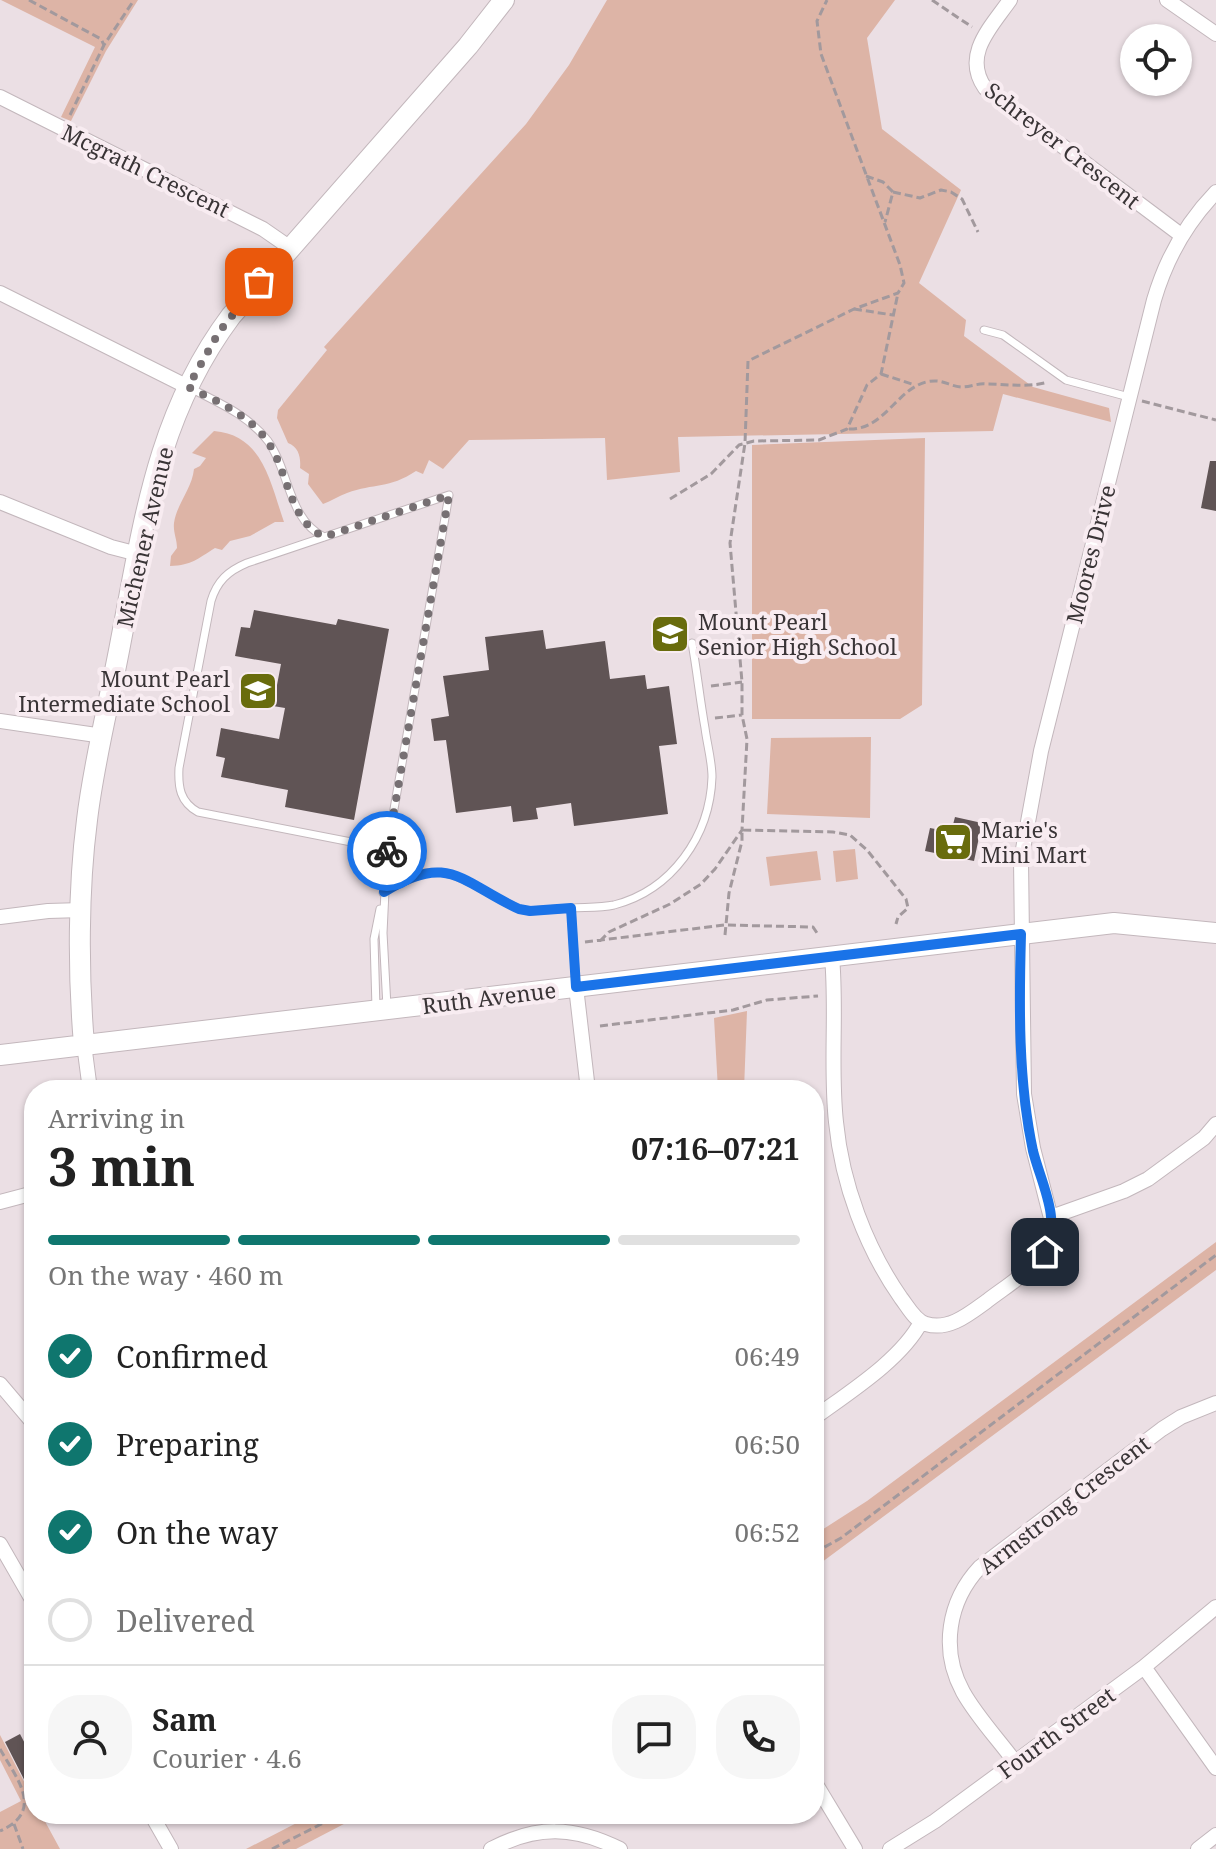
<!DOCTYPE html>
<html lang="en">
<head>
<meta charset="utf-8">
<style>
  body { margin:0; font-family:"Noto Serif",serif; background:#f6f6f6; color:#222; height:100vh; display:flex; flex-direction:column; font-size:30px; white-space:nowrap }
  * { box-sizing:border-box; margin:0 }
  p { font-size:26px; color:#767676 }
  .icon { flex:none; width:44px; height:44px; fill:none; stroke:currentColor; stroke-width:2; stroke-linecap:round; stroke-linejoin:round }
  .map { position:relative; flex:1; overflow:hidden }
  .panel { position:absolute; left:24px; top:1080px; width:800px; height:744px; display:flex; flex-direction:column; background:#fff; border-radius:32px; box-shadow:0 2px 6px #0004 }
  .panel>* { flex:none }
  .fabs { position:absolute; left:1120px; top:24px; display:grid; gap:16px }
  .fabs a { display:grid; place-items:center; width:72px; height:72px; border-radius:50%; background:#fff; box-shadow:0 2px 6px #0004; font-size:40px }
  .pin { position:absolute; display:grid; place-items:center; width:68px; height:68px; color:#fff; margin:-34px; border-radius:16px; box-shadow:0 4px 12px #0006 }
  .courier { position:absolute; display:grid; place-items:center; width:80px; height:80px; margin:-40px; border:6px solid #1a73e8; border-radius:50%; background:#fff; color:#222; box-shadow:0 2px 10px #0007 }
  .summary em { font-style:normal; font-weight:700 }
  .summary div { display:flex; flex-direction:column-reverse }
  .summary { display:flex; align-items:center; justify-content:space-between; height:136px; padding:0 24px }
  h1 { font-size:52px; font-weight:700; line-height:60px }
  .bar { display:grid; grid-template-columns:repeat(4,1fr); gap:12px 8px; align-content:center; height:96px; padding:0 24px }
  .bar i { height:10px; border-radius:6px; background:#e0e0e0 }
  .bar .current { background:#0f766e }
  .bar p { grid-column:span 4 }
  .line { display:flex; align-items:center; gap:20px; padding:0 24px; border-top:2px solid #e0e0e0 }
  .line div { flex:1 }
  .round { display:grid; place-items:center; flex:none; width:84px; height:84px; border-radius:32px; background:#f6f6f6 }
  ol { padding:0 24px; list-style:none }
  li { display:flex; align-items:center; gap:24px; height:88px }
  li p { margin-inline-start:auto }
  li .icon { padding:8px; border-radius:50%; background:#0f766e; color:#fff; stroke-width:4 }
  li:last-child { color:#767676 }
  li i { width:44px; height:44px; border:4px solid #e0e0e0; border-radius:50% }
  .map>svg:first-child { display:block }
</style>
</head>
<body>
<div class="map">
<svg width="1216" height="1849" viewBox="0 0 1216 1849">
  <rect width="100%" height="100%" fill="#ebdfe4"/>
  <path fill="#ddb4a6" d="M1 0H138L106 51 71 121 61 117 95 47Z
    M607 0H895L867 38 882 129 961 190 919 283 966 320 964 336 1033 387 1109 408 1111 422 1003 394 993 431 678 437 680 472 607 480 605 438 469 440 443 469 429 460 423 474 416 471C389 489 374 483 347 493 339 496 331 501 323 504L308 484 309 474 300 468C301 458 299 447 288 443L277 418 278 410 327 350 324 347 526 124 569 65Z
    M214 431C263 435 270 482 284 522H275L250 536 230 541 222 550 215 548C197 559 193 565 170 566L171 556 177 548C177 539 173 532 174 523 177 503 192 489 194 469L200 466 206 458 192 453Z
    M925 438 922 705 900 719H752V445Z
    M871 737 870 818 767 814 771 738Z
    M855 849 858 879 836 882 833 851Z
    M817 851 821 880 770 886 766 857Z
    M747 1011 744 1090H718L714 1018Z
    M1216 1242V1270L814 1568V1535L867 1501Z
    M0 1735 34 1801V1814H41L60 1849H0V1812L21 1801 0 1760Z
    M314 1814H363L296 1849H246Z"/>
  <path fill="#605455" d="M1210 461H1216V511L1201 508Z
    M254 610 336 625 338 619 389 629 354 820 285 807 288 790 221 777 225 758 216 756 221 728 279 739 285 708 273 706 281 664 235 656 241 627 250 628Z
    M543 630 546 649 605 641 610 679 645 675 647 689 669 686 677 744 659 746 668 814 574 826 571 803 536 808 538 819 513 822 511 806 456 813 446 740 434 741 431 719 449 716 443 676 489 670 485 637Z
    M955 817 982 823 974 861 925 851 930 828 951 832Z
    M20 1734 34 1761V1799L5 1742Z"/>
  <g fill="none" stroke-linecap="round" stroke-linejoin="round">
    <g stroke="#c3b7bc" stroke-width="9">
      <path id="lane" d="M984 330 1003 335 1066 380 1129 397
        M190 388C219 403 248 415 268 441 290 472 288 519 324 537
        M383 893C443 849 466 885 519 909L530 911 571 908
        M576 985 571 908C584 907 600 908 614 905 672 890 710 836 712 777 712 761 707 744 705 728 700 700 697 671 692 643
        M387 1007 383 933 387 849 449 495 247 563C228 571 217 581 211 601L179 768C178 787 180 802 198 812L387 849
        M376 1008 374 939 380 909"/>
    </g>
    <g stroke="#c3b7bc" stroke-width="16">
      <path id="street" d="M1010 0C991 27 962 55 985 88L1181 235
        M1167 0 1216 34
        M0 97 263 229 289 247
        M0 293 188 387
        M0 502 111 547 138 554
        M0 721 103 736
        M0 917 48 911 82 910
        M832 957C837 1012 830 1067 836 1122 842 1184 866 1248 901 1298 908 1307 915 1321 926 1324 949 1331 969 1314 987 1301 1013 1281 1049 1262 1053 1226L1033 1148 1024 1094 1021 860 1041 751 1154 300C1166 259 1186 223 1216 192
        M576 987 588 1090
        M84 1044 90 1090
        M0 1202 34 1193
        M1051 1217 1124 1191 1148 1179 1204 1138 1216 1124
        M0 1384 34 1424
        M814 1418C848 1393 901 1360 921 1322
        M0 1544 34 1603
        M1144 1667 1216 1768
        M1015 1762C998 1739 977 1717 963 1692 940 1650 948 1601 980 1567L1162 1429 1181 1417 1216 1403
        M814 1781 855 1849
        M151 1814 171 1849
        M491 1849C537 1825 574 1826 620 1849
        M890 1849 935 1821 1144 1667 1216 1607
        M1198 1849 1216 1835"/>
    </g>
    <g stroke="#c3b7bc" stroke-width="22">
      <path id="secondary" d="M84 1044C78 974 78 889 87 820 94 760 110 700 121 640 144 522 157 415 231 316L468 46 504 0
        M0 1055 1114 923 1216 933"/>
    </g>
    <path stroke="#a2999d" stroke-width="3" stroke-dasharray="8 4" stroke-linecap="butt" d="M29 0 101 39 104 45
      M932 0 972 27
      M70 115 104 45 134 0
      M866 176 883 182 893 192 885 222
      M893 192 920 198 941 190 951 192 962 199 978 232
      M854 309 893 315
      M881 374 915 385
      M1142 401 1216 420
      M849 429C884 430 896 390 926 382 943 378 947 386 962 387 970 387 978 383 986 384 1007 384 1027 388 1048 382
      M670 499 711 474 739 445 754 441 819 440 847 429 867 385 881 374 898 293
      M711 686 742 682
      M715 718 742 715
      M725 935 729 893 742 841V830L833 832 850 835 867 850 906 899 908 908 898 917 896 924
      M600 941 609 932 670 904 701 884 715 869 742 830 747 739 742 715V682L730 543 745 443 748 361 854 309 898 293 904 283 900 265 821 54 817 21 827 0
      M585 942 724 925 813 927 817 933
      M600 1026 733 1010 767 1000 818 996
      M814 1553 841 1538 1216 1255
      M0 1749C17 1779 45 1811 0 1831
      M14 1824 23 1849
      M272 1849 341 1814"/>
    <use href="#lane" stroke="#fff" stroke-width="7"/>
    <use href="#street" stroke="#fff" stroke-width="14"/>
    <use href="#secondary" stroke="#fff" stroke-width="20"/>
  </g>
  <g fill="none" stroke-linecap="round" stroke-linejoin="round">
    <path stroke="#777073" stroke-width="8" stroke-dasharray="0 14.4" d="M259 282 219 332 188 387C216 401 246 413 265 438 289 469 287 519 324 537L449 495 387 851"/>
    <path stroke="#1a73e8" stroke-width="10" d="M387 851 384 892C449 851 462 883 519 909L530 911 571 908 576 987 1021 934C1019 1005 1018 1081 1033 1151 1041 1183 1062 1220 1045 1252"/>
  </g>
  <defs>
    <g id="school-square" transform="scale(2)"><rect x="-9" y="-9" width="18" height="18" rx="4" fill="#696c0d" stroke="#f8ecf1"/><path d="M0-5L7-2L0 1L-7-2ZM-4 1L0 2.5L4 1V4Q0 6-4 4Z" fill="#fff"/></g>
    <g id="supermarket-square" transform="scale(2)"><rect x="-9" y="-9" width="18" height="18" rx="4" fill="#696c0d" stroke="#f8ecf1"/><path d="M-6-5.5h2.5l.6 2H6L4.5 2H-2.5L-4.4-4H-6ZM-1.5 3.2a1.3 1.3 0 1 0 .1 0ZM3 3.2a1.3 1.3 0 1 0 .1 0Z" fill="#fff"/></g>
  </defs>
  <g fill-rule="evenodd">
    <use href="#school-square" x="670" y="634"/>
    <use href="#school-square" x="258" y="691"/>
    <use href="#supermarket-square" x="953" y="842"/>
  </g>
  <g text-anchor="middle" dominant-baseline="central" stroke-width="8" stroke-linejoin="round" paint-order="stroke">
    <g font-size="22" fill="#393436" stroke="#f8ecf1">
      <text transform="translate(1063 145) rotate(38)">Schreyer Crescent</text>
      <text transform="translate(146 170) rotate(26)">Mcgrath Crescent</text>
      <text transform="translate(144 537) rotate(-77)">Michener Avenue</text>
      <text transform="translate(1090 554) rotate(-76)">Moores Drive</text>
      <text transform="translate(489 997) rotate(-7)">Ruth Avenue</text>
      <text transform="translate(1064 1504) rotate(-38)">Armstrong Crescent</text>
      <text transform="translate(1056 1732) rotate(-36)">Fourth Street</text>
    </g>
    <g font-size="22" fill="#393436" stroke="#f8ecf1" text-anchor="start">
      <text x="698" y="621">Mount Pearl<tspan x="698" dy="25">Senior High School</tspan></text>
      <text x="230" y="678" text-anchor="end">Mount Pearl<tspan x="230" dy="25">Intermediate School</tspan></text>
      <text x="981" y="829">Marie's<tspan x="981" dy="25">Mini Mart</tspan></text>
    </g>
  </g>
</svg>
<div class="fabs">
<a><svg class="icon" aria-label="locate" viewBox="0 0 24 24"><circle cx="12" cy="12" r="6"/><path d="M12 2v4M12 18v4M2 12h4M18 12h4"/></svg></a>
</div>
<div class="pin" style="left:259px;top:282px;background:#ea580c"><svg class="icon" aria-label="bag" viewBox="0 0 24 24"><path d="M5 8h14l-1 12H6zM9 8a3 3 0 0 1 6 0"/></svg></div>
<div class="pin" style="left:1045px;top:1252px;background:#1f2937"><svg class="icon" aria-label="home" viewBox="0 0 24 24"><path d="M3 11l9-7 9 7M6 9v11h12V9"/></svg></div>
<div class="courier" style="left:387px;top:851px"><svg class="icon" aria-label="bike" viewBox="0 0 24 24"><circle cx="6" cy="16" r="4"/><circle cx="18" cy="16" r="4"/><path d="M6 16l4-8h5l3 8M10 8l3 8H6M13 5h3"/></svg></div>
<section class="panel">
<div class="summary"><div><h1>3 min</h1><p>Arriving in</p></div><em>07:16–07:21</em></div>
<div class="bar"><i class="current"></i><i class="current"></i><i class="current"></i><i></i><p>On the way · 460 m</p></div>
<ol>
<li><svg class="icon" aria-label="check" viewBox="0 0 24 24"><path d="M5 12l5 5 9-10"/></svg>Confirmed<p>06:49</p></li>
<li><svg class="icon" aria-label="check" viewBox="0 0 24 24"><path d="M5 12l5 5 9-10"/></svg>Preparing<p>06:50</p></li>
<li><svg class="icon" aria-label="check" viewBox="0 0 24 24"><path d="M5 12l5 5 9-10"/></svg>On the way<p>06:52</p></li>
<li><i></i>Delivered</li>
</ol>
<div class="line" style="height:144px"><a class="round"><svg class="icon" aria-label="person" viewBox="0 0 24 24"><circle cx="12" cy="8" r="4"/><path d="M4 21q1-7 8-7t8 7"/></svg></a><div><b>Sam</b><p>Courier · 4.6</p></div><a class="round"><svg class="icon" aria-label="chat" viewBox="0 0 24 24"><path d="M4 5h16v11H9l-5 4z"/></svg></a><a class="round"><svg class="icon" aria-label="phone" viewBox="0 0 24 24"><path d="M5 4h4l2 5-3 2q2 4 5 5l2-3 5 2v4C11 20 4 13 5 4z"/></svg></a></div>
</section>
</div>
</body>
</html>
